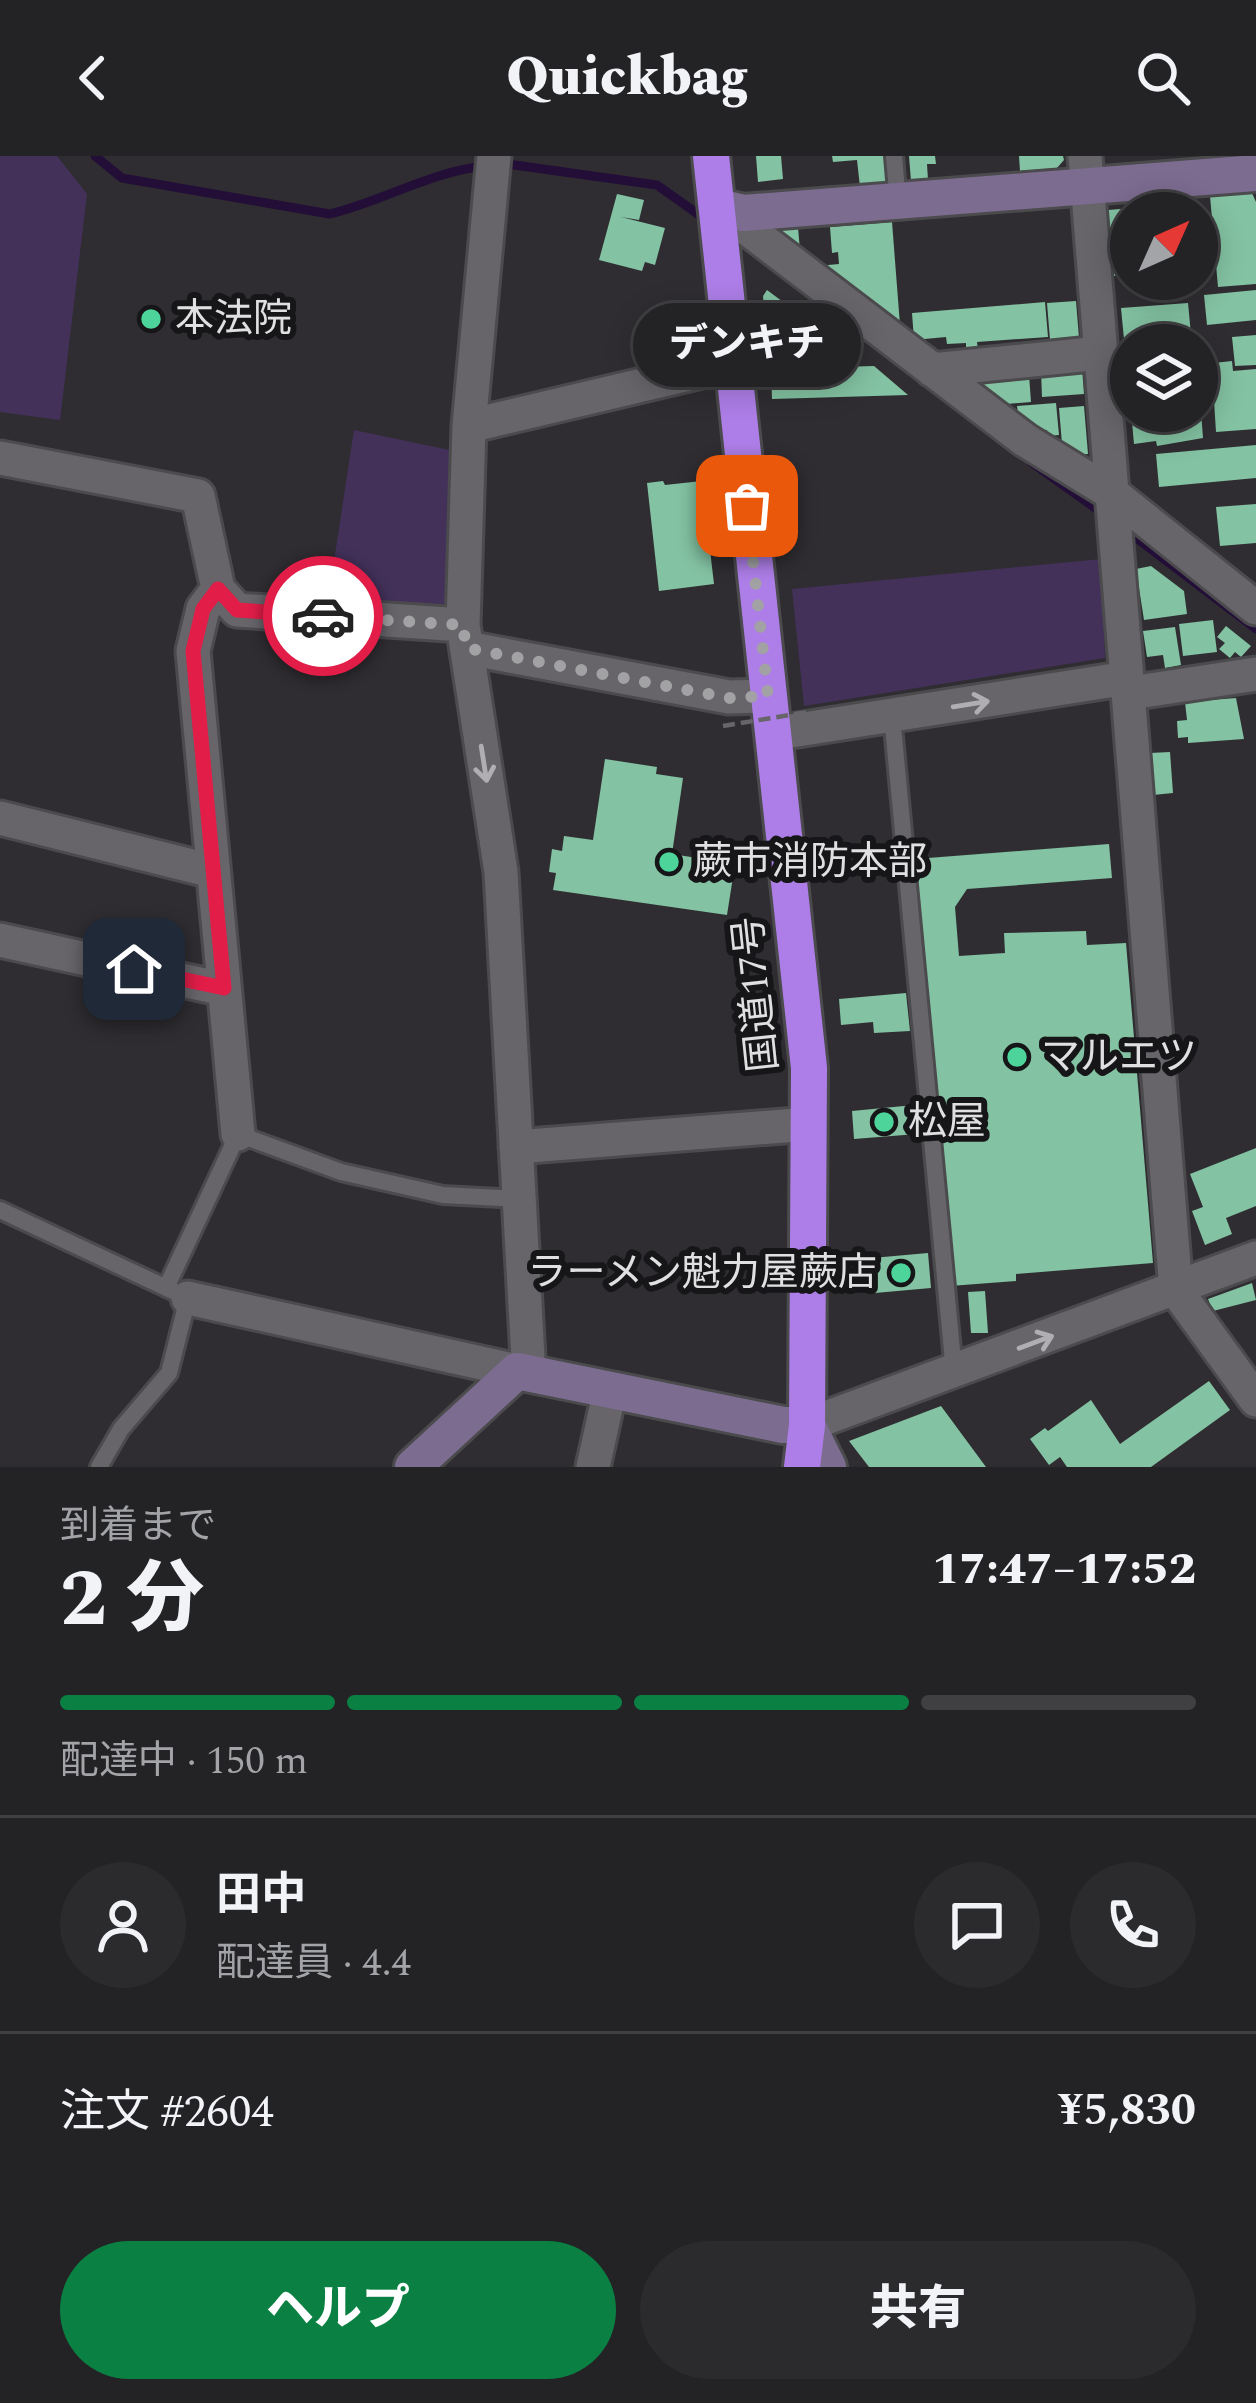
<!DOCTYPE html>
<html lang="ja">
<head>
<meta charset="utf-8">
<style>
  body { margin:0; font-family:Spectral,"Noto Sans JP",serif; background:#2b2a2d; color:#f1f3f6; height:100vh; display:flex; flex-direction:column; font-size:45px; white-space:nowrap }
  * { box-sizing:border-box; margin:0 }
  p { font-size:39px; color:#a3a4a7 }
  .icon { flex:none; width:66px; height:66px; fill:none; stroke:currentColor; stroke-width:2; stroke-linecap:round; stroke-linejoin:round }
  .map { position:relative; height:1311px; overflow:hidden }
  .sheet { display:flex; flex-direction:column; background:#232225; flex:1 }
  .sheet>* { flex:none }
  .needle { width:78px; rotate:45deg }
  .buttons { position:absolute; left:1110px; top:36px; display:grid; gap:24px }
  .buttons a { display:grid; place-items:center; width:108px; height:108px; border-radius:50%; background:#232225; box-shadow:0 6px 30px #0003,0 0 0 3px #403f42; font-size:60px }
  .pin { position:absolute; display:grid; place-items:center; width:102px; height:102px; color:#fff; margin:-51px; border-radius:24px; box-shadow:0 6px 18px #0006 }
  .courier { position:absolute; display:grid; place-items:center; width:120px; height:120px; margin:-60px; border:9px solid #e11d48; border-radius:50%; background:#fff; color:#222; box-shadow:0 3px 15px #0007 }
  .bubble { position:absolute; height:84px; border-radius:42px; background:#232225; box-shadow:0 6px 30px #0003,0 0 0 3px #403f42; font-size:39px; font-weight:800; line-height:84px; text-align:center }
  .summary em { font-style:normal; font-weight:800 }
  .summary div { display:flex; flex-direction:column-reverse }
  .summary { display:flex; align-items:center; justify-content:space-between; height:204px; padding:0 60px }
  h1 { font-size:78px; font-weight:800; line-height:90px }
  .bar { display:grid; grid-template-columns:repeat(4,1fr); gap:18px 12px; align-content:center; height:144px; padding:0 60px }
  .bar i { height:15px; border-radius:9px; background:#403f42 }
  .bar .active { background:#0b8043 }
  .bar p { grid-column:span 4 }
  .line { display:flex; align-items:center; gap:30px; padding:0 60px; border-top:3px solid #403f42 }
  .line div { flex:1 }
  .round { display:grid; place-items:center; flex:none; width:126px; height:126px; border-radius:63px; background:#2b2a2d }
  .action { display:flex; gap:24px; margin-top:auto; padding:24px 60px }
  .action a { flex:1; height:138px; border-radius:72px; background:#0b8043; color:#fff; font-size:48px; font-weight:800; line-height:138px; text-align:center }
  .action a+a { background:#2b2a2d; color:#f1f3f6 }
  header { display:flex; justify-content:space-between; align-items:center; height:156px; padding:0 60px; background:#232225; font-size:54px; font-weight:800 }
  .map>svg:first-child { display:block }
</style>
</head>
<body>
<header><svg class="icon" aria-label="back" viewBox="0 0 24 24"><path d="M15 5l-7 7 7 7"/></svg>Quickbag<svg class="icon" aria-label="search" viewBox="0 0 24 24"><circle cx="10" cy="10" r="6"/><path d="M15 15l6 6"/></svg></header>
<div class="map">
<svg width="1256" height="1311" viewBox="0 0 1256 1311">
  <rect width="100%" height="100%" fill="#2f2d31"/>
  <path fill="#43315a" d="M0 0H57L87 38 60 264 0 256Z
    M354 274 454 295 456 453 327 451Z
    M1101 403 1105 502 804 550 792 433Z"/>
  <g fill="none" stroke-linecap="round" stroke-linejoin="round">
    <path stroke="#230e38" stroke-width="9" d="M95 0 122 22 330 58C383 45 428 17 483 10
      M500 7 657 29 709 66
      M1031 306 1105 359
      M1123 372 1256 473"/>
  </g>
  <path fill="#83c2a2" d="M756 0H781L783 23 758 26Z
    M832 0H886L889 28 860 31 857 4 833 6Z
    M909 0H935L936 8H927L928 24 911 25Z
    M1019 0H1063L1064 4 1057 12 1020 15Z
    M1252 37 1256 46V128L1218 131 1210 40Z
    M617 38 644 44 639 64 621 61 665 72 655 109 645 106 642 115 599 104Z
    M1194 47V57H1131V118L1114 120 1108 54Z
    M892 66 900 169 829 125 828 109 839 108 838 96 832 97 830 71Z
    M798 71 800 95 763 74Z
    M767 134 802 160 787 179 765 163 763 140Z
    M1256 134V164L1207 169 1204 139Z
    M1076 145 1079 182 1050 184 1047 147Z
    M1045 146 1048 181 977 186 978 194 966 195V187L947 188 946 181 914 184 912 157Z
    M1188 147 1192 189H1131V225H1128L1121 152Z
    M810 164 852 196 843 208 803 212 874 210 908 239 772 243 771 213 796 212 794 184Z
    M1256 179V209L1235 210 1232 181Z
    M1210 190 1208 213 1197 214V191Z
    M1232 205 1233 215 1256 213V273L1216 276 1214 245 1208 246 1211 227 1197 229V221L1216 219 1214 207Z
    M1082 212 1084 238 1042 241 1041 215Z
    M1029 219 1031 246 995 249 982 238 980 223Z
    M1056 247 1059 279 1048 280 1047 274 1024 276 1020 272 1017 250Z
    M1084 250 1088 298 1063 300 1059 252Z
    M1131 255H1201L1203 282 1157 290 1156 285 1134 288Z
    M1256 289V322L1159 331 1156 298Z
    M663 325 665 329 702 325 714 428 659 435 647 327Z
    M1256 348V387L1220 390 1216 351Z
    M1151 410 1184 435 1187 458 1144 464 1136 413Z
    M1213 464 1217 496 1183 500 1179 468Z
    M1226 470 1251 490 1241 501 1235 496 1230 502 1219 493 1225 487 1217 481Z
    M1175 471 1181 509 1165 512 1163 499 1147 501 1143 475Z
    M1236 542 1244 583 1188 587V581L1178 582 1177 565 1187 564 1185 546Z
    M1170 596 1173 637 1153 639 1150 597Z
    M605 603 657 611 656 618 683 622 672 698 735 708 727 759 553 734 556 717 549 716 552 693 562 695 564 680 593 684Z
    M1109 688 1112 722 967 733 955 751 959 800 1005 797 1004 777 1086 775 1087 789 1126 787 1153 1107 1016 1118V1125L950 1130 915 703Z
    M906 837 910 875 874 877 873 866 841 869 839 843Z
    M914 949 917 978 854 983 852 955Z
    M1256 992V1050L1226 1062 1232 1078 1205 1089 1192 1055 1203 1051 1190 1018Z
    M928 1097 931 1132 875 1137 872 1102Z
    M1252 1127 1256 1144 1213 1155 1208 1143Z
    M985 1135 988 1177H971L968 1136Z
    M1209 1225 1230 1254 1151 1311H1067L1060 1301 1049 1309 1030 1283 1045 1272 1048 1275 1091 1244 1120 1288Z
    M941 1250 986 1311H869L849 1285Z"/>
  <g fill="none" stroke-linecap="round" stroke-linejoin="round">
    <g stroke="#4b4a4d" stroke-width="22">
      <path id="lane" d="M894 0 898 47
        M892 560 954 1216
        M0 1054 188 1142 169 1217 121 1273 99 1311
        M166 1132 238 978 341 1016 443 1039 519 1043"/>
    </g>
    <g stroke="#4b4a4d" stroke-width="39">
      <path id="street" d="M1085 0 1176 1134 1256 1244
        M719 51 1025 284 1113 338 1256 452
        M932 214 1101 197
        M469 270 731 208
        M0 302 198 340 218 433 237 454 463 469
        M218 433 203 453 193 495 238 978
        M467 492 729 541 768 540
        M1130 537 1256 518
        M772 578 1127 522
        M0 662 212 715
        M0 784 223 833
        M516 991 809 968
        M188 1142 517 1215 528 1202 501 716 463 469 469 270 494 0
        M807 1269 1256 1102
        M593 1311 610 1234"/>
    </g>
    <g stroke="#4b4a4d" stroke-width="42">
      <path id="secondary" d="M719 51 743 57 1256 17
        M413 1311 517 1215 783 1269H807L828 1311"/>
    </g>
    <g stroke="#4b4a4d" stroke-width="42">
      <path id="highway" d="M711 0 809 912 807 1269 802 1311"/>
    </g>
    <use href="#lane" stroke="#67656a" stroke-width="16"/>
    <use href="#street" stroke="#67656a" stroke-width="33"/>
    <use href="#secondary" stroke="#7c6c90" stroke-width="36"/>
    <use href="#highway" stroke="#ad7ee7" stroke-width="36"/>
    <path stroke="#676569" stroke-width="4.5" stroke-dasharray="12 6" stroke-linecap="butt" d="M723 570 808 556"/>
  </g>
  <defs><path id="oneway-shaft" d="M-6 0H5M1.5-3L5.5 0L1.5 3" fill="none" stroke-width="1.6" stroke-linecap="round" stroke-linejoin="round" transform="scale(3)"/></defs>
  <g stroke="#b0aeb2">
    <use href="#oneway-shaft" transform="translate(971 548) rotate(-9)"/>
    <use href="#oneway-shaft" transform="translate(484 608) rotate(81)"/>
    <use href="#oneway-shaft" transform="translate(1036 1186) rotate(-20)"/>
  </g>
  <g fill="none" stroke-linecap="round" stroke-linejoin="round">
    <path stroke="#a2a1a4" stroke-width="12" stroke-dasharray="0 21.6" d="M323 460 463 469 466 492 729 542 768 540 747 350"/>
    <path stroke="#e11d48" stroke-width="15" d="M134 813 224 832 193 495 203 453 218 433 237 454 323 460"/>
  </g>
  <g fill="#4cd49b" stroke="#161618" stroke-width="4.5">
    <circle cx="151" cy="163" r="12"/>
    <circle cx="669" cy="706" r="12"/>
    <circle cx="1017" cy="901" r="12"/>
    <circle cx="884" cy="966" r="12"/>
    <circle cx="901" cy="1117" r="12"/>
  </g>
  <g text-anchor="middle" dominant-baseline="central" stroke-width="12" stroke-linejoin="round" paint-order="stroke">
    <g font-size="39" fill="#e0dfe2" stroke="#161618" text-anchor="start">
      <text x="175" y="163">本法院</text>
      <text x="693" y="706">蕨市消防本部</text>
      <text x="1041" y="901">マルエツ</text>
      <text x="908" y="966">松屋</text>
      <text x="877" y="1117" text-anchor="end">ラーメン魁力屋蕨店</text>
    </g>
    <g font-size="39" fill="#e0dfe2" stroke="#161618">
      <text transform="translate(757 838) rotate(-96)">国道17号</text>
    </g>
  </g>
</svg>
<div class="buttons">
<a><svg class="needle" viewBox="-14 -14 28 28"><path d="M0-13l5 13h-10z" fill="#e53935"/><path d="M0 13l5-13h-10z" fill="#a3a4a7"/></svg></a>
<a><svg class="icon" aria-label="layers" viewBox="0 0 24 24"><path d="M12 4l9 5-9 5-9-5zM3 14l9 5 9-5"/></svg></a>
</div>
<div class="pin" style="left:747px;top:350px;background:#ea580c"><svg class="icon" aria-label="bag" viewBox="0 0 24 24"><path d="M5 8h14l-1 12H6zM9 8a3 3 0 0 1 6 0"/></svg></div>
<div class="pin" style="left:134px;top:813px;background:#1f2937"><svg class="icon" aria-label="home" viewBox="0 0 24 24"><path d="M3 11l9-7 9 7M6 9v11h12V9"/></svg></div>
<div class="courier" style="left:323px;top:460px"><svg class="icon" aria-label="car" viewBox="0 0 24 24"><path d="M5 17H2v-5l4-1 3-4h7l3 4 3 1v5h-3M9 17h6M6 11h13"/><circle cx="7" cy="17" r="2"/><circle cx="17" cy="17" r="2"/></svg></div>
<div class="bubble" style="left:633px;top:147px;width:228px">デンキチ</div>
</div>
<section class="sheet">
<div class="summary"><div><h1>2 分</h1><p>到着まで</p></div><em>17:47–17:52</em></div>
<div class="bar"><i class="active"></i><i class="active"></i><i class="active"></i><i></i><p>配達中 · 150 m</p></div>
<div class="line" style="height:216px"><a class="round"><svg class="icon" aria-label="person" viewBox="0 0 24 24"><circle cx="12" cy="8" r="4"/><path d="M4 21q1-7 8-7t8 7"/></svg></a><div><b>田中</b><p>配達員 · 4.4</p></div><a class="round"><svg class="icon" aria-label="chat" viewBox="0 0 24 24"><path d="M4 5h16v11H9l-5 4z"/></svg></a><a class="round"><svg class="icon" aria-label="phone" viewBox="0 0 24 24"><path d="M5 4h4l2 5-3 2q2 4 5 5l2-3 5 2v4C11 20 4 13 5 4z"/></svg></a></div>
<div class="line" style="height:156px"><div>注文 #2604</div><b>¥5,830</b></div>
<div class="action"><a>ヘルプ</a><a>共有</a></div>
</section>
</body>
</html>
